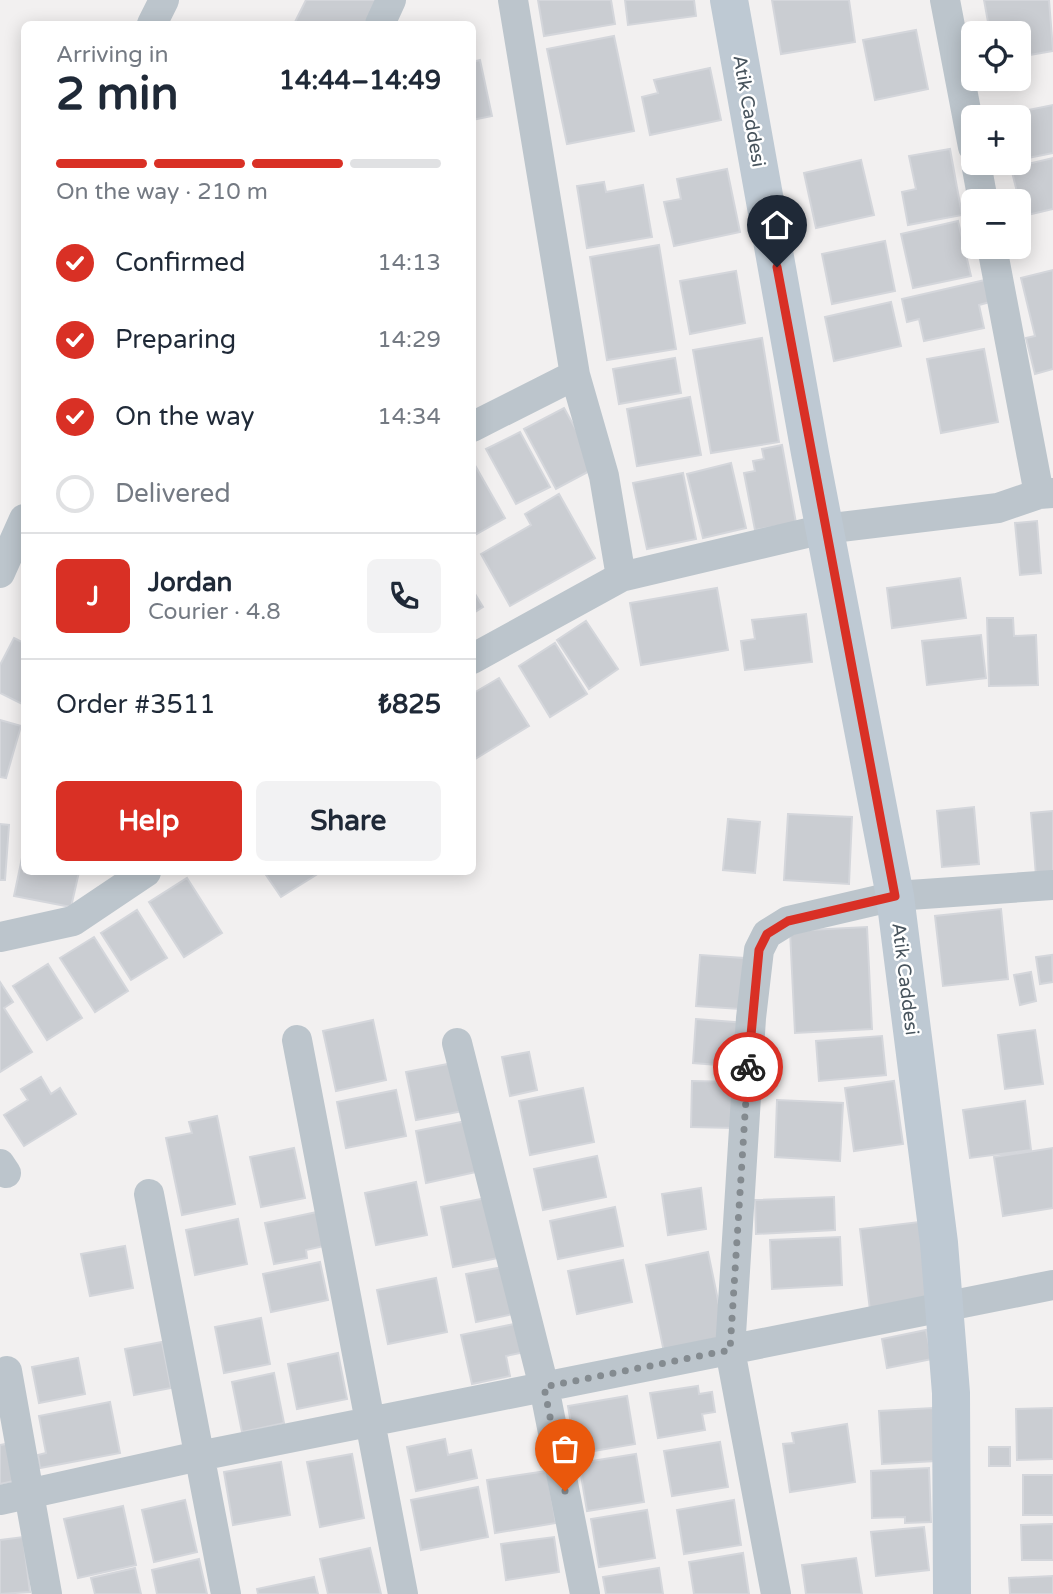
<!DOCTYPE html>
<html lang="en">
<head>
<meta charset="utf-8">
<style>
  body { margin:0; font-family:"Varela Round",sans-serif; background:#f2f2f3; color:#1f2937; height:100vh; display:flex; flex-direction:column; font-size:26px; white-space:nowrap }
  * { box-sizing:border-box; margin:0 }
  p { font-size:23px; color:#747a83 }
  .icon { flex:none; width:38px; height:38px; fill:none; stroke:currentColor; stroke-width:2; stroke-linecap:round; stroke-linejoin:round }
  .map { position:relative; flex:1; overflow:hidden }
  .panel { position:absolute; left:21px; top:21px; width:455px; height:854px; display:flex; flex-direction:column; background:#fff; border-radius:10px; box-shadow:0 4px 18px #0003 }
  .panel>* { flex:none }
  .tools { position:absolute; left:961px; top:21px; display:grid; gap:14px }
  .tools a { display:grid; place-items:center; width:70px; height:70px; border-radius:10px; background:#fff; box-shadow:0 4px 18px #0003; font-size:35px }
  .pin { position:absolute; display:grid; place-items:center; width:60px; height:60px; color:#fff; margin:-72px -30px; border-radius:50% 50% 50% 0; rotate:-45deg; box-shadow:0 0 7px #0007 }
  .pin .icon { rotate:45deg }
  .courier { position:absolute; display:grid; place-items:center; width:70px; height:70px; margin:-35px; border:5px solid #d93025; border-radius:50%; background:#fff; color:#222; box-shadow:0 2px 9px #0007 }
  .head em { font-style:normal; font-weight:700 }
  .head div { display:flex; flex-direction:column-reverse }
  .head { display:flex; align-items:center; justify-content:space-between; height:119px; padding:0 35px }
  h1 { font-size:46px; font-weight:700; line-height:52px }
  .bar { display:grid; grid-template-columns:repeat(4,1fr); gap:10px 7px; align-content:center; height:84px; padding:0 35px }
  .bar i { height:9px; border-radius:5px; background:#e0e1e3 }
  .bar .active { background:#d93025 }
  .bar p { grid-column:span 4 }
  .line { display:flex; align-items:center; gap:18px; padding:0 35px; border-top:2px solid #e0e1e3 }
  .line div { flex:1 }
  .round { display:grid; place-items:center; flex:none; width:74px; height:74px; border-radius:10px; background:#f2f2f3 }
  ol { padding:0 35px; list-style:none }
  li { display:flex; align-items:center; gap:21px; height:77px }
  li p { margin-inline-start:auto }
  li .icon { padding:7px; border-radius:50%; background:#d93025; color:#fff; stroke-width:4 }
  li:last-child { color:#747a83 }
  li i { width:38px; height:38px; border:4px solid #e0e1e3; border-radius:50% }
  .action { display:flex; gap:14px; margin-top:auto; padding:14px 35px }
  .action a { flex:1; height:80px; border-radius:10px; background:#d93025; color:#fff; font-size:28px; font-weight:700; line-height:80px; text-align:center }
  .action a+a { background:#f2f2f3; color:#1f2937 }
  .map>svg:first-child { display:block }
</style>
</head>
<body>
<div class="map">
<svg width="1053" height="1594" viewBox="0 0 1053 1594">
  <rect width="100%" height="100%" fill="#f2f0f0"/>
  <path fill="#cacdd2" stroke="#d4d6db" stroke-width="2" d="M306 0H377L365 24H294Z
    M538 0H611L615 24 544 36Z
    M625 0H694L696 16 628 25Z
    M772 0H849L855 42 781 54Z
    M984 0H1049L1053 51 1018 57V33H990Z
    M916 30 928 89 875 100 863 40Z
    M614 36 634 131 567 144 547 49Z
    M480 60 492 116 472 120V62Z
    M710 68 721 120 650 135 642 97 658 93 654 80Z
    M1053 105V153L1018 160V117L1003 115Z
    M950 149 962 215 908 225 902 192 916 189 909 156Z
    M1053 158V209L1023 216 1011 168Z
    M861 160 874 215 816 228 804 173Z
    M727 169 740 232 674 246 664 202 681 199 677 179Z
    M604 182 606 192 643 185 652 237 587 248 577 186Z
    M958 221 971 276 913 288 901 234Z
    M885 241 895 291 832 304 822 254Z
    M659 245 676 349 607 360 590 257Z
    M1053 270V369L1035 374 1026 338 1035 336 1021 278Z
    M736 271 745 323 690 334 680 281Z
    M985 280 990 302 979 305 984 328 924 341 919 319 907 322 902 299Z
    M891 302 901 346 834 361 825 317Z
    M762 338 779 442 711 453 693 350Z
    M984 349 998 422 941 433 927 359Z
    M675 358 681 393 619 404 613 369Z
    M690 397 701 455 637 466 627 409Z
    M564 408 597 467 556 489 524 429Z
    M520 432 550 487 516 504 486 449Z
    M782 445 796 523 755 530 744 473 755 471 753 461 764 459 762 449Z
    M472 460 505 518 475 535 472 530Z
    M731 463 746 528 703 538 687 474Z
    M683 473 696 539 647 549 633 483Z
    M559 494 595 558 510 606 481 554 531 525 525 514Z
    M1037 521 1041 573 1020 575 1015 523Z
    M960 578 966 618 892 628 887 588Z
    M717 588 728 650 641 665 630 603Z
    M472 589 483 607 472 614Z
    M806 614 812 662 745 670 741 641 755 639 752 620Z
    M987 618H1013L1014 636 1036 635 1038 685 989 686Z
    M586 621 618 669 589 689 557 640Z
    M981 635 986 678 927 685 922 641Z
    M14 638 24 643V705L0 693V665Z
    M555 643 587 694 550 717 519 666Z
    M499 678 529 726 472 761V694Z
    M0 720 21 726 6 778 0 777Z
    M974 807 979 864 942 867 937 811Z
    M1053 811V874L1036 876 1031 813Z
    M788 814 852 817 849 884 784 880Z
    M728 819 760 822 755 873 723 870Z
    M0 824 9 825 5 880H0Z
    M22 858 24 859V872H79L71 907 14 896Z
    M264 872H314L316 875 281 897Z
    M187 878 222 933 184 957 149 902Z
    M1001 909 1008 979 943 986 935 916Z
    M137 910 167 958 131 980 101 933Z
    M867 927 872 1029 795 1033 790 931Z
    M94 937 128 991 95 1012 60 958Z
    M700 955 744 958 740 1009 696 1006Z
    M1052 955 1053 982 1040 984 1036 957Z
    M48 964 82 1018 47 1040 13 986Z
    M1031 972 1036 1001 1020 1005 1014 975Z
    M0 982 13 1002 4 1008 32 1052 0 1072Z
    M696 1019 746 1023 743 1067 693 1063Z
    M373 1020 386 1080 336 1091 323 1031Z
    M1035 1030 1043 1084 1005 1089 998 1035Z
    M882 1036 886 1075 819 1081 816 1041Z
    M529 1052 537 1090 510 1096 502 1057Z
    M453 1063 463 1111 416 1120 406 1072Z
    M41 1077 51 1094 60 1088 76 1114 24 1146 4 1115 28 1100 21 1089Z
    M692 1081 735 1082 734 1128 691 1127Z
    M894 1081 903 1144 854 1151 845 1088Z
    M583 1088 594 1142 530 1155 519 1101Z
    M396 1090 406 1136 346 1148 337 1102Z
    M777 1100 843 1103 840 1161 775 1157Z
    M1025 1101 1031 1150 970 1158 963 1110Z
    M217 1116 235 1204 182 1215 166 1138 192 1133 189 1122Z
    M466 1121 476 1172 426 1183 416 1131Z
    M294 1148 305 1198 261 1207 250 1157Z
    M1053 1148V1208L1003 1216 994 1157Z
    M597 1156 606 1197 543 1210 534 1169Z
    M416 1182 427 1235 376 1245 365 1193Z
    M701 1188 706 1229 668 1235 662 1194Z
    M834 1197 835 1230 756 1234 755 1200Z
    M486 1198 498 1258 453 1267 441 1207Z
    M615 1207 623 1246 558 1259 550 1221Z
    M317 1212 324 1246 306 1250 307 1258 274 1264 265 1223Z
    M238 1219 247 1264 195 1275 186 1230Z
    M919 1222 929 1303 870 1310 860 1229Z
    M840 1237 842 1285 772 1289 770 1240Z
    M125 1246 133 1288 90 1296 81 1254Z
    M708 1252 726 1339 664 1352 646 1265Z
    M623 1260 632 1302 577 1314 568 1271Z
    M320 1262 328 1300 271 1312 263 1274Z
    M503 1267 513 1314 476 1322 466 1274Z
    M436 1278 447 1332 388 1344 377 1290Z
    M261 1318 270 1364 224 1373 215 1327Z
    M519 1323 525 1352 506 1356 510 1376 472 1384 461 1335Z
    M926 1330 932 1359 887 1368 882 1339Z
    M162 1342 171 1388 134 1395 125 1349Z
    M338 1353 347 1399 297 1409 288 1364Z
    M78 1358 85 1394 39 1403 32 1367Z
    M274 1373 284 1423 242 1432 232 1382Z
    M698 1386 699 1394 712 1392 715 1412 702 1414 705 1430 658 1438 650 1393Z
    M627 1396 635 1444 576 1454 568 1406Z
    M110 1402 120 1453 40 1468 38 1455 46 1453 39 1416Z
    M933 1408 936 1461 882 1464 879 1411Z
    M1053 1408V1459L1017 1460 1016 1409Z
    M847 1424 855 1482 790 1492 783 1444 794 1443 792 1433Z
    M445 1439 448 1455 471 1450 477 1478 416 1491 407 1447Z
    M720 1442 728 1487 672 1496 664 1451Z
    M11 1443 18 1480 0 1484V1445Z
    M989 1447H1010V1466H989Z
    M352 1454 364 1518 320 1527 307 1462Z
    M636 1454 644 1502 587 1511 579 1463Z
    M281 1462 290 1515 233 1525 224 1472Z
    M929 1468 931 1522 905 1523V1517L872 1518 871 1471Z
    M547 1471 556 1523 495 1533 487 1480Z
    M1023 1475H1053V1515H1023Z
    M478 1487 488 1537 421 1550 411 1500Z
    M185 1500 197 1552 154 1562 142 1510Z
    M734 1500 741 1545 684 1554 677 1510Z
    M123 1506 136 1565 78 1578 64 1519Z
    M647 1510 655 1558 599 1567 591 1519Z
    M1053 1524V1560H1022L1021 1525Z
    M924 1527 929 1570 876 1576 871 1532Z
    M23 1537 30 1592 0 1594V1540Z
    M554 1537 559 1572 506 1580 501 1544Z
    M370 1548 381 1594H328L320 1559Z
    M743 1553 749 1594H694L689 1562Z
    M856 1558 862 1594H806L802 1565Z
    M199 1559 207 1594H157L152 1570Z
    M135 1568 141 1594H95L91 1578Z
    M659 1568 663 1594H606L603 1577Z
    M1053 1576V1594H1010L1009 1578Z
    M314 1577 318 1594H258L257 1589Z"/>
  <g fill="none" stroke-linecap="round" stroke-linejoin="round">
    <path stroke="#bcc5cc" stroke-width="30" d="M513 0 575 375 604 476 621 577
      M945 0 973 147
      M152 24 164 0
      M380 24 391 0
      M976 163 983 201
      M992 247 1039 494
      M472 427 575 375
      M0 573 24 519
      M472 659 621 577 824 529 998 508 1039 494 1053 493
      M0 937 73 921 146 872
      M297 1040 403 1594
      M457 1043 544 1387 585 1594
      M0 1164 6 1173
      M149 1194 226 1594
      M7 1371 47 1594
      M0 1500 199 1456 1053 1285
      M776 1594 730 1350 751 1018 759 950 767 934 788 921 895 896 1053 885"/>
    <path stroke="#bec9d3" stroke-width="38" d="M729 0 810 453 895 896 939 1243 951 1393 952 1594"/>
  </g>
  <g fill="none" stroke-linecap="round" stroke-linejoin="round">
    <path stroke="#848b90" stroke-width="7" stroke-dasharray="0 12.6" d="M565 1491 544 1387 730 1350 748 1067"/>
    <path stroke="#d93025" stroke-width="9" d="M748 1067 759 950 767 934 788 921 895 896 777 267"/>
  </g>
  <g text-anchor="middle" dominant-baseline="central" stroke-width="5" stroke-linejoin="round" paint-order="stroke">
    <g font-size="19" fill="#48545d" stroke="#fff">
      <text transform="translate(749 111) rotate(80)">Atik Caddesi</text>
      <text transform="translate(905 979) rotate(83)">Atik Caddesi</text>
    </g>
  </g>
</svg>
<div class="tools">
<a><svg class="icon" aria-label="locate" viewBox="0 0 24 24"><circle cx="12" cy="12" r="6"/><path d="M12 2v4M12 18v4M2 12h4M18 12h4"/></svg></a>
<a>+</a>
<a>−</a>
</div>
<div class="pin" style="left:565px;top:1491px;background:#ea580c"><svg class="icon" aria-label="bag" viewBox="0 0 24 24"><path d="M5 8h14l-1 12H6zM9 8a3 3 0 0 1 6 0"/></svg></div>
<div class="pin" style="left:777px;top:267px;background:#1f2937"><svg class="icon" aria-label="home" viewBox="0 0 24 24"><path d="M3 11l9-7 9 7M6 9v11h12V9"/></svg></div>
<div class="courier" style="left:748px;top:1067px"><svg class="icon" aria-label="bike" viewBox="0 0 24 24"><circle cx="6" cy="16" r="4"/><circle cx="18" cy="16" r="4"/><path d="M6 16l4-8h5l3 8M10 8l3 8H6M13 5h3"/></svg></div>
<section class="panel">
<div class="head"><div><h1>2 min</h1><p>Arriving in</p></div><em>14:44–14:49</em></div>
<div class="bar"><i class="active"></i><i class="active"></i><i class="active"></i><i></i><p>On the way · 210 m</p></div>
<ol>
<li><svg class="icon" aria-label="check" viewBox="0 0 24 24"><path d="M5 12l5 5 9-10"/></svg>Confirmed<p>14:13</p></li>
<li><svg class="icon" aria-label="check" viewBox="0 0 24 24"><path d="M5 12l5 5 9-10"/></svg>Preparing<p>14:29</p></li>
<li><svg class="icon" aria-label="check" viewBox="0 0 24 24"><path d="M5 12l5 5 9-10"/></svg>On the way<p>14:34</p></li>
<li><i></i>Delivered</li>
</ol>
<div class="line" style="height:126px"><b class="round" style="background:#d93025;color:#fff">J</b><div><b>Jordan</b><p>Courier · 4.8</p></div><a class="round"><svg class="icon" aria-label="phone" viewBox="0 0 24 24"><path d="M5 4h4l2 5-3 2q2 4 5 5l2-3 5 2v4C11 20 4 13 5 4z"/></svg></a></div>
<div class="line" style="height:91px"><div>Order #3511</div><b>₺825</b></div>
<div class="action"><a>Help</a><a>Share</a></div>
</section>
</div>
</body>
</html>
